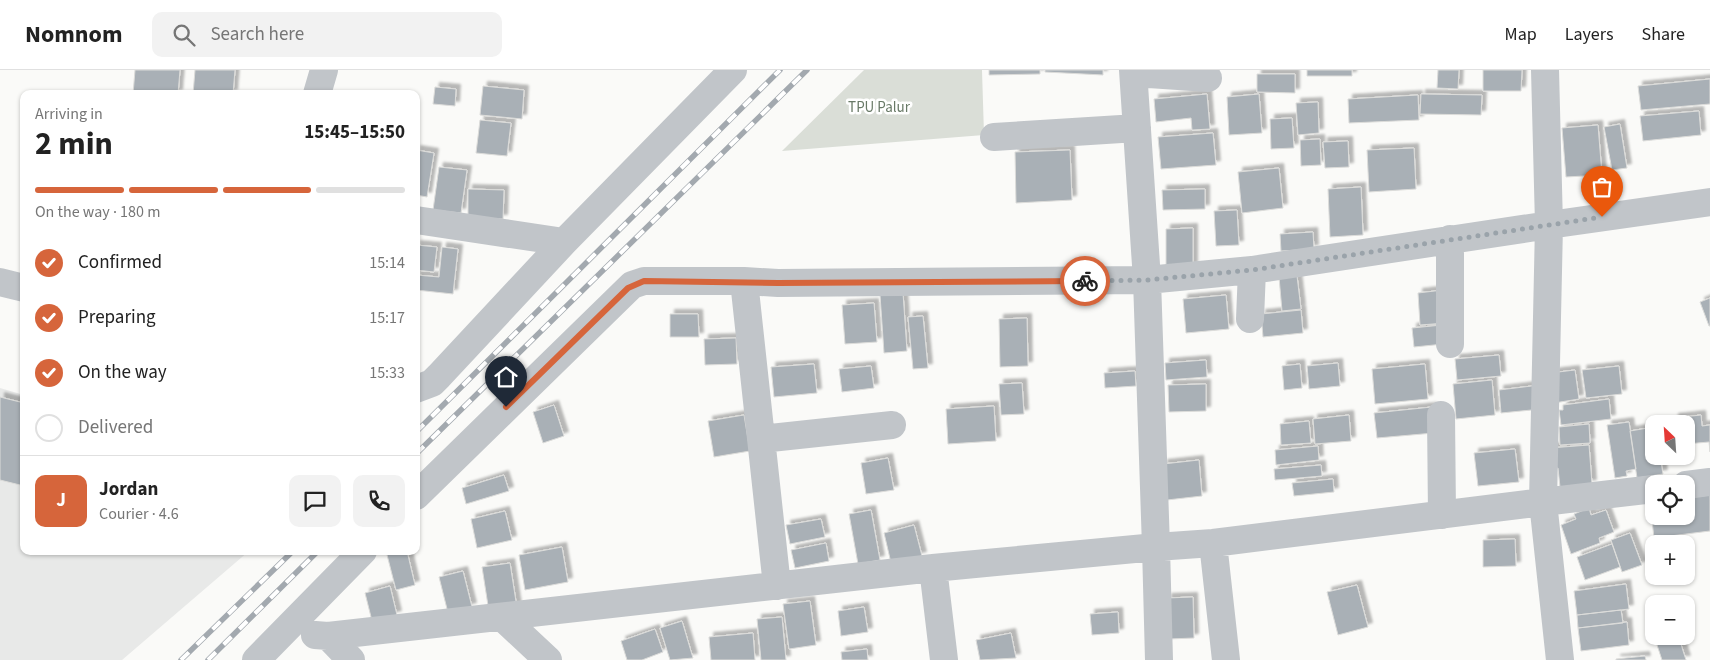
<!DOCTYPE html>
<html lang="en">
<head>
<meta charset="utf-8">
<style>
  body { margin:0; font-family:"Source Sans 3",sans-serif; background:#f2f2f2; color:#222; height:100vh; display:flex; flex-direction:column; font-size:19px; white-space:nowrap }
  * { box-sizing:border-box; margin:0 }
  p { font-size:16px; color:#767676 }
  .icon { flex:none; width:28px; height:28px; fill:none; stroke:currentColor; stroke-width:2; stroke-linecap:round; stroke-linejoin:round }
  .map { position:relative; flex:1; overflow:hidden }
  .panel { position:absolute; left:20px; top:20px; width:400px; height:465px; display:flex; flex-direction:column; background:#fff; border-radius:10px; box-shadow:0 1px 4px #0004 }
  .panel>* { flex:none }
  .needle { width:32px; rotate:335deg }
  .controls { position:absolute; left:1645px; top:345px; display:grid; gap:10px }
  .controls a { display:grid; place-items:center; width:50px; height:50px; border-radius:10px; background:#fff; box-shadow:0 1px 4px #0004; font-size:25px }
  .pin { position:absolute; display:grid; place-items:center; width:42px; height:42px; color:#fff; margin:-51px -21px; border-radius:50% 50% 50% 0; rotate:-45deg; box-shadow:0 0 5px #0007 }
  .pin .icon { rotate:45deg }
  .courier { position:absolute; display:grid; place-items:center; width:50px; height:50px; margin:-25px; border:4px solid #d6653b; border-radius:50%; background:#fff; color:#222; box-shadow:0 1px 6px #0007 }
  .headline em { font-style:normal; font-weight:700 }
  .headline div { display:flex; flex-direction:column-reverse }
  .headline { display:flex; align-items:center; justify-content:space-between; height:85px; padding:0 15px }
  h1 { font-size:32px; font-weight:700; line-height:38px }
  .bar { display:grid; grid-template-columns:repeat(4,1fr); gap:8px 5px; align-content:center; height:60px; padding:0 15px }
  .bar i { height:6px; border-radius:4px; background:#e0e0e0 }
  .bar .active { background:#d6653b }
  .bar p { grid-column:span 4 }
  .line { display:flex; align-items:center; gap:12px; padding:0 15px; border-top:1px solid #e0e0e0 }
  .line div { flex:1 }
  .round { display:grid; place-items:center; flex:none; width:52px; height:52px; border-radius:10px; background:#f2f2f2 }
  ol { padding:0 15px; list-style:none }
  li { display:flex; align-items:center; gap:15px; height:55px }
  li p { margin-inline-start:auto }
  li .icon { padding:5px; border-radius:50%; background:#d6653b; color:#fff; stroke-width:4 }
  li:last-child { color:#767676 }
  li i { width:28px; height:28px; border:2px solid #e0e0e0; border-radius:50% }
  header { display:flex; align-items:center; gap:30px; box-sizing:border-box; height:70px; padding:0 25px; background:#fff; border-bottom:1px solid #e0e0e0 }
  header strong { font-size:24px }
  nav { display:flex; gap:28px; margin-inline-start:auto; font-size:18px }
  .search { width:350px; height:45px; background:#f2f2f2; display:flex; align-items:center; gap:12px; box-sizing:border-box; padding:0 18px; border-radius:10px; color:#767676; font-size:19px }
  .map>svg:first-child { display:block }
</style>
</head>
<body>
<header>
<strong>Nomnom</strong>
<div class="search"><svg class="icon" aria-label="search" viewBox="0 0 24 24"><circle cx="10" cy="10" r="6"/><path d="M15 15l6 6"/></svg>Search here</div>
<nav><a>Map</a><a>Layers</a><a>Share</a></nav>
</header>
<div class="map">
<svg width="1710" height="590" viewBox="0 0 1710 590">
  <defs>
    <filter id="shadow"><feDropShadow dx="4.5" dy="-4.5" stdDeviation="1" flood-color="#0004"/></filter>
  </defs>
  <rect width="100%" height="100%" fill="#fafaf8"/>
  <path fill="#e8e9e8" d="M0 318 24 325V481H249L122 590H0Z"/>
  <path fill="#daded7" d="M864 0H982L984 65 782 81Z"/>
  <path fill="#a9b0b6" stroke="#dcdcda" filter="url(#shadow)" d="M135 0H180L178 24H133Z
    M195 0H235L233 24H193Z
    M989 0H1040V4L989 5Z
    M1045 0H1103V5L1045 2Z
    M1307 0H1352V6H1307Z
    M1438 0H1459L1458 19 1437 18Z
    M1483 0H1522L1521 21H1483Z
    M1257 4H1295V23L1257 22Z
    M1710 9V34L1641 40 1638 16Z
    M483 16 524 20 522 49 480 45Z
    M435 17 456 19 455 36 433 34Z
    M1207 24 1210 59 1192 60 1191 48 1156 52 1154 29Z
    M1259 24 1262 63 1229 65 1227 27Z
    M1421 24 1482 25 1481 45 1420 44Z
    M1418 25 1419 50 1349 53 1348 29Z
    M1318 32 1319 63 1298 65 1296 33Z
    M1699 41 1701 65 1643 71 1640 46Z
    M1292 48 1294 78 1271 79 1270 49Z
    M480 50 511 53 507 86 476 83Z
    M1620 54 1627 98 1612 100 1604 57Z
    M1598 55 1602 105 1566 107 1562 58Z
    M1213 63 1216 95 1161 99 1158 67Z
    M1320 69 1321 95 1301 96 1300 70Z
    M1348 71 1349 97 1325 98 1323 72Z
    M1414 78 1416 119 1369 122 1367 80Z
    M416 80 434 83 427 127 416 125Z
    M1070 80 1072 130 1016 133 1015 82Z
    M439 97 467 100 461 143 433 140Z
    M1279 98 1283 138 1242 143 1238 102Z
    M1361 117 1363 165 1330 167 1328 119Z
    M468 119 504 120 503 149 468 148Z
    M1205 119V139L1163 140 1162 120Z
    M1237 140 1239 175 1216 176 1214 141Z
    M1193 158V197L1166 198V159Z
    M1313 162 1314 179 1281 181 1280 164Z
    M416 175 437 177 434 202 416 200Z
    M442 177 458 179 453 224 416 220V205L439 207Z
    M1297 206 1301 239 1282 241 1279 207Z
    M1443 220 1446 253 1420 255 1418 223Z
    M903 223 907 281 884 283 880 225Z
    M1226 225 1229 259 1186 263 1183 229Z
    M1710 228V256H1709L1700 232Z
    M874 233 877 272 845 274 842 235Z
    M1301 240 1303 263 1263 267 1261 244Z
    M670 244H698L699 267H670Z
    M923 246 928 298 913 299 908 247Z
    M1027 248 1028 296 1000 297 999 249Z
    M1442 255 1444 274 1414 277 1412 258Z
    M736 268 737 294 705 295 704 269Z
    M1499 285 1501 306 1457 310 1455 289Z
    M1206 290 1207 307 1166 310 1165 293Z
    M1338 293 1340 316 1309 319 1307 296Z
    M814 294 817 323 774 327 771 297Z
    M1300 294 1302 318 1284 320 1282 296Z
    M1425 294 1428 329 1375 334 1372 299Z
    M871 296 874 318 842 322 839 299Z
    M1619 296 1622 324 1586 328 1582 300Z
    M1575 300 1579 329 1554 333 1550 303Z
    M1135 301 1136 316 1105 318 1104 303Z
    M1492 310 1495 345 1456 349 1453 314Z
    M1022 313 1024 344 1001 345 999 314Z
    M1206 314V341L1169 342 1168 315Z
    M1540 315 1542 339 1501 343 1499 320Z
    M0 327 24 333V416L0 410Z
    M1609 329 1611 349 1561 355 1559 340H1563V335Z
    M554 335 564 366 543 373 533 342Z
    M994 336 996 371 948 374 946 339Z
    M1432 337 1434 363 1377 368 1374 343Z
    M744 345 750 381 714 387 708 351Z
    M1349 345 1351 371 1315 374 1313 349Z
    M1701 345 1702 356 1710 355V382L1709 372 1686 374V354H1674V348Z
    M1309 351 1311 373 1281 375 1280 354Z
    M1629 352 1636 399 1626 401 1627 406 1615 408 1607 355Z
    M1589 354 1590 373 1560 375 1559 357Z
    M1654 357V386H1660L1663 404 1637 408 1630 361Z
    M1589 375 1592 414 1560 417 1558 398H1552L1550 378Z
    M1318 376 1319 390 1276 395 1275 380Z
    M1515 379 1519 412 1478 416 1474 383Z
    M888 388 894 420 866 424 861 393Z
    M1199 390 1202 426 1167 430 1163 394Z
    M1321 395 1322 406 1275 410 1274 399Z
    M504 405 509 421 466 434 462 418Z
    M1333 409 1334 422 1294 426 1292 413Z
    M1710 425V461L1654 468 1650 433 1654 432V446H1686V428Z
    M1589 438 1591 445 1606 440 1614 462 1599 468 1600 473 1571 484 1561 455 1576 449 1574 444Z
    M871 440 880 490 858 494 849 444Z
    M505 441 512 470 477 478 471 449Z
    M821 449 825 467 790 474 786 455Z
    M914 455 922 486 891 493 884 463Z
    M1630 463 1642 495 1622 502 1611 470Z
    M1515 469 1516 496 1483 497V470Z
    M826 473 829 491 795 498 791 480Z
    M1612 474 1620 497 1585 510 1577 487Z
    M562 477 568 512 525 520 519 485Z
    M386 481H407L415 515 396 520Z
    M510 493 517 538 489 542 482 497Z
    M463 501 472 537 448 543 439 507Z
    M1626 514 1629 539 1577 545 1574 521Z
    M1357 515 1368 557 1338 565 1327 522Z
    M390 516 397 545 372 551 365 523Z
    M1193 527 1194 568 1169 569 1167 528Z
    M810 531 816 575 789 579 783 534Z
    M864 537 868 562 841 566 838 541Z
    M1621 540 1623 553 1578 558 1577 545Z
    M1118 542 1119 563 1092 565 1090 544Z
    M782 547 786 590H761L757 549Z
    M682 551 693 588 670 590 660 558Z
    M1627 552 1629 575 1581 581 1578 558Z
    M655 559 663 582 642 590H627L621 571Z
    M753 563 755 590H711L709 567Z
    M1011 563 1016 588 980 590 976 570Z
    M1679 568 1686 590H1662L1657 575Z
    M867 579 868 590H842L841 582Z
    M1645 586 1646 590H1616V589Z"/>
  <g fill="none" stroke-linecap="round" stroke-linejoin="round">
    <path stroke="#c1c5c9" stroke-width="28" d="M1545 0 1549 155 1710 132
      M1134 3 1208 8
      M317 24 324 0
      M994 67 1137 58
      M416 150 564 172
      M1450 169V274
      M0 212 24 218
      M1250 249 1252 200
      M416 319 432 313 439 306 564 172 733 0
      M1441 345 1442 445
      M761 369 892 355
      M1686 415 1710 412
      M416 426 632 215 644 211H744
      M1213 473 1226 590
      M933 498 944 590
      M777 516 744 211 778 213 1147 210 1252 200 1549 155 1543 432 1213 473 1156 477 1159 590
      M502 547 548 590
      M315 565 328 566 351 590
      M328 566 933 498 1156 477 1147 210 1133 0
      M256 590 363 481
      M1560 590 1543 432 1654 419"/>
    <g stroke="#a3a9af" stroke-width="5.5">
      <path id="rail" d="M416 362 780 0
        M416 384 807 0
        M181 590 293 481
        M208 590 318 481"/>
    </g>
    <use href="#rail" stroke="#fff" stroke-width="4" stroke-dasharray="11" stroke-linecap="butt"/>
  </g>
  <g fill="none" stroke-linecap="round" stroke-linejoin="round">
    <path stroke="#9aa3aa" stroke-width="5" stroke-dasharray="0 9" d="M1085 211 1147 210 1252 200 1602 147"/>
    <path stroke="#d6653b" stroke-width="6" d="M506 337 628 218 644 211 778 213 1085 211"/>
  </g>
  <g text-anchor="middle" dominant-baseline="central" stroke-width="5" stroke-linejoin="round" paint-order="stroke">
    <g font-size="15" fill="#687966" stroke="#fff">
      <text x="879" y="37">TPU Palur</text>
    </g>
  </g>
</svg>
<div class="controls">
<a><svg class="needle" viewBox="-14 -14 28 28"><path d="M0-13l5 13h-10z" fill="#e53935"/><path d="M0 13l5-13h-10z" fill="#767676"/></svg></a>
<a><svg class="icon" aria-label="locate" viewBox="0 0 24 24"><circle cx="12" cy="12" r="6"/><path d="M12 2v4M12 18v4M2 12h4M18 12h4"/></svg></a>
<a>+</a>
<a>−</a>
</div>
<div class="pin" style="left:1602px;top:147px;background:#ea580c"><svg class="icon" aria-label="bag" viewBox="0 0 24 24"><path d="M5 8h14l-1 12H6zM9 8a3 3 0 0 1 6 0"/></svg></div>
<div class="pin" style="left:506px;top:337px;background:#1f2937"><svg class="icon" aria-label="home" viewBox="0 0 24 24"><path d="M3 11l9-7 9 7M6 9v11h12V9"/></svg></div>
<div class="courier" style="left:1085px;top:211px"><svg class="icon" aria-label="bike" viewBox="0 0 24 24"><circle cx="6" cy="16" r="4"/><circle cx="18" cy="16" r="4"/><path d="M6 16l4-8h5l3 8M10 8l3 8H6M13 5h3"/></svg></div>
<section class="panel">
<div class="headline"><div><h1>2 min</h1><p>Arriving in</p></div><em>15:45–15:50</em></div>
<div class="bar"><i class="active"></i><i class="active"></i><i class="active"></i><i></i><p>On the way · 180 m</p></div>
<ol>
<li><svg class="icon" aria-label="check" viewBox="0 0 24 24"><path d="M5 12l5 5 9-10"/></svg>Confirmed<p>15:14</p></li>
<li><svg class="icon" aria-label="check" viewBox="0 0 24 24"><path d="M5 12l5 5 9-10"/></svg>Preparing<p>15:17</p></li>
<li><svg class="icon" aria-label="check" viewBox="0 0 24 24"><path d="M5 12l5 5 9-10"/></svg>On the way<p>15:33</p></li>
<li><i></i>Delivered</li>
</ol>
<div class="line" style="height:90px"><b class="round" style="background:#d6653b;color:#fff">J</b><div><b>Jordan</b><p>Courier · 4.6</p></div><a class="round"><svg class="icon" aria-label="chat" viewBox="0 0 24 24"><path d="M4 5h16v11H9l-5 4z"/></svg></a><a class="round"><svg class="icon" aria-label="phone" viewBox="0 0 24 24"><path d="M5 4h4l2 5-3 2q2 4 5 5l2-3 5 2v4C11 20 4 13 5 4z"/></svg></a></div>
</section>
</div>
</body>
</html>
